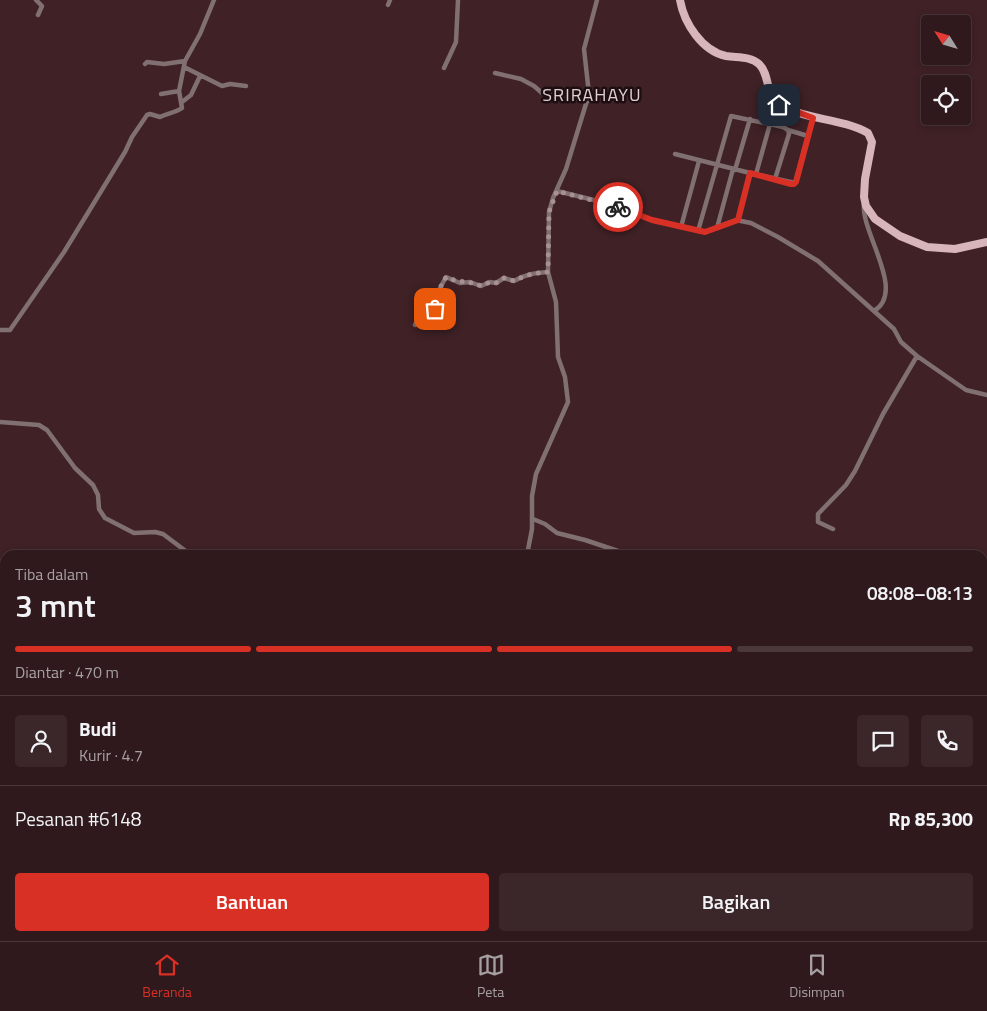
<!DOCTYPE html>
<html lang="id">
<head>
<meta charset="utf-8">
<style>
  body { margin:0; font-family:"Titillium Web",sans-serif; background:#3b2629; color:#f1f3f6; height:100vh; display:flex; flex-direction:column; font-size:19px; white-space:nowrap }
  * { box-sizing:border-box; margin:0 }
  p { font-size:16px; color:#a7a0a3 }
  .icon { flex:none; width:28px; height:28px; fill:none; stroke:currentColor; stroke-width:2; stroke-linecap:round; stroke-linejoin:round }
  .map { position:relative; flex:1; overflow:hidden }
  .details { position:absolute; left:0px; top:550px; width:988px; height:391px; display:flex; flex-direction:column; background:#2f191c; border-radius:15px 15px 0 0; box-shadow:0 2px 8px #0003,0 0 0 1px #4a383b }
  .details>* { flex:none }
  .needle { width:32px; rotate:307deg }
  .tools { position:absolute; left:921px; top:15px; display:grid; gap:10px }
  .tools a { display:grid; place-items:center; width:50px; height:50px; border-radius:5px; background:#2f191c; box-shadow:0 2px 8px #0003,0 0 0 1px #4a383b; font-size:25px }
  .pin { position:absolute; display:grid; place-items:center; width:42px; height:42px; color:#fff; margin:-21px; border-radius:10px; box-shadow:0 2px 8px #0006 }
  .courier { position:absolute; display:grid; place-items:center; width:50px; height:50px; margin:-25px; border:4px solid #d93025; border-radius:50%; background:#fff; color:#222; box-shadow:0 1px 6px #0007 }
  .headline em { font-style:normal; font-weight:600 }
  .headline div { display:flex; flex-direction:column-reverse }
  .headline { display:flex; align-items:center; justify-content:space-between; height:85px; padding:0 15px }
  h1 { font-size:32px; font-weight:600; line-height:38px }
  .bar { display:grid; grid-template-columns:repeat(4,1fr); gap:8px 5px; align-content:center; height:60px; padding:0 15px }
  .bar i { height:6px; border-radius:4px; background:#4a383b }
  .bar .selected { background:#d93025 }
  .bar p { grid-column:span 4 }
  .line { display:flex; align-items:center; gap:12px; padding:0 15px; border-top:1px solid #4a383b }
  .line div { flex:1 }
  .round { display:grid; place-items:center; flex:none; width:52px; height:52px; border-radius:5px; background:#3b2629 }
  .primary-button { display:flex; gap:10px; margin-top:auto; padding:10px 15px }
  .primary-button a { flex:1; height:58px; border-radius:5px; background:#d93025; color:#fff; font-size:20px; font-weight:600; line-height:58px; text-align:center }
  .primary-button a+a { background:#3b2629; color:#f1f3f6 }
  .dock { display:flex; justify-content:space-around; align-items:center; height:70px; border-top:1px solid #4a383b; background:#2f191c; font-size:14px; color:#a7a0a3 }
  .dock a { display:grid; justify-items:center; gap:2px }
  .dock .selected { color:#d93025 }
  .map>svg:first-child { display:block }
</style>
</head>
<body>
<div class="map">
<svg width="987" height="941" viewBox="0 0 987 941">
  <rect width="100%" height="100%" fill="#3f2126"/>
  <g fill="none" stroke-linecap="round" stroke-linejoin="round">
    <path stroke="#817072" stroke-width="4.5" d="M36 0 42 6 38 15
      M388 5 390 0
      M145 64 147 62 164 64 185 61
      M184 67 222 86 230 84 246 86
      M444 68 456 42 458 0
      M495 73 521 79 534 86 542 93 554 94 588 101
      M161 94 179 91
      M182 102 191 95 200 76
      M788 130 808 136
      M675 154 750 173
      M735 170 750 119
      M756 174 770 124
      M557 191 602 202 652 220 705 232 736 220 751 223 778 237 818 261 894 329 901 342 917 356 966 390 987 395
      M864 203C860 232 907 291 874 311
      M738 220 750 173 795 183 813 118
      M681 227 699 161
      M717 228 733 169
      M698 231 731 116 783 127 788 130 789 134 775 179
      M415 325 419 316 431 318 444 293 440 288 446 277 460 283 470 282 481 286 490 282 496 283 504 278 514 281C526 274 535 273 548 272
      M0 330H10L64 252 125 152 132 137 147 115 150 114 160 117C168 113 175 113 182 108L179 91 185 61 200 34 214 0
      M0 422 39 425 47 430 75 468 93 485 98 495 99 509 105 518 134 533 155 532 163 534 191 555
      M533 519 545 524 557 533 585 540 630 555
      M833 529 818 522V514L846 485 855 471 883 414 917 356
      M527 555 532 529V496L536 474 568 402 565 377 558 357 556 302 548 272 549 212 553 198 566 169 589 94 584 49 597 0
      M986 819 987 820
      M982 875 987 876
      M928 936H929
      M18 941 20 936
      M58 941 61 936
      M538 941 540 936
      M642 941 645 936"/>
    <path stroke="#d7b5ba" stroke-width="8" d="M680 0C684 23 702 51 726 56 737 58 750 56 759 64 772 77 763 99 785 108 811 120 843 119 868 133L872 142 865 179 864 197 866 206 875 219 900 236 927 247 955 249 987 242"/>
  </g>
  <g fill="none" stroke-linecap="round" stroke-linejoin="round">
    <path stroke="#a89093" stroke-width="5" stroke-dasharray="0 9" d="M435 309 444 293 440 288 446 277C461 284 468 280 481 286L490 282 496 283 504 278 514 281C525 275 535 273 548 272L549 212 557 191 618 207"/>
    <path stroke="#d93025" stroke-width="6" d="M618 207 652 220 705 232 738 220 750 173 791 184H794L796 182 813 118 779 105"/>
  </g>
  <g text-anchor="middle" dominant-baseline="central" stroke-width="5" stroke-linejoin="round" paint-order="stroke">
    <g font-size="18" letter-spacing="1" fill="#e0ccce" stroke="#1d0f11">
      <text x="592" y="94">SRIRAHAYU</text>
    </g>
  </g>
</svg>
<div class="tools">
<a><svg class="needle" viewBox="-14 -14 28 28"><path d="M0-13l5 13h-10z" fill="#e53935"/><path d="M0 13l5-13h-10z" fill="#a7a0a3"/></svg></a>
<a><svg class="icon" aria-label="locate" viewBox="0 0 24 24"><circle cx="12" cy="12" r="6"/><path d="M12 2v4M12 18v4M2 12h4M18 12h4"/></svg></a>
</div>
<div class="pin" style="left:435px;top:309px;background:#ea580c"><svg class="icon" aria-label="bag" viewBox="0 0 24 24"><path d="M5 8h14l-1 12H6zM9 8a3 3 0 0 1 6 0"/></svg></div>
<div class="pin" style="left:779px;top:105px;background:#1f2937"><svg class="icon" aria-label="home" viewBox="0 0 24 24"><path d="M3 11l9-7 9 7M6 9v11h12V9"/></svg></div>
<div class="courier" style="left:618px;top:207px"><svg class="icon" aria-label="bike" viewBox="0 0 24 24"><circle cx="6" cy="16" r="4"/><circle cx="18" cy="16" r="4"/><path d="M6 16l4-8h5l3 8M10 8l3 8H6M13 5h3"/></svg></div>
<section class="details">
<div class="headline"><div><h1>3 mnt</h1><p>Tiba dalam</p></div><em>08:08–08:13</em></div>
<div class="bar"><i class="selected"></i><i class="selected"></i><i class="selected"></i><i></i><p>Diantar · 470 m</p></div>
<div class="line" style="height:90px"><a class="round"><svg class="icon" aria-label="person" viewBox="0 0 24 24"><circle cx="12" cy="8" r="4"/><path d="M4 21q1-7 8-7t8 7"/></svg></a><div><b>Budi</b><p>Kurir · 4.7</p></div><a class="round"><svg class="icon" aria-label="chat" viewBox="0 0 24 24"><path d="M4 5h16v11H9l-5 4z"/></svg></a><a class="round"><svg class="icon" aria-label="phone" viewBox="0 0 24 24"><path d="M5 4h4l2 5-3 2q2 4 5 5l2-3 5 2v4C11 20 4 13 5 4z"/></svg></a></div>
<div class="line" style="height:65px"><div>Pesanan #6148</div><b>Rp 85,300</b></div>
<div class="primary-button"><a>Bantuan</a><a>Bagikan</a></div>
</section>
</div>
<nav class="dock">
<a class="selected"><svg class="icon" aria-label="home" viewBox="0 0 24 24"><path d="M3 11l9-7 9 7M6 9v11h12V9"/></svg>Beranda</a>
<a><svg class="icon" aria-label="map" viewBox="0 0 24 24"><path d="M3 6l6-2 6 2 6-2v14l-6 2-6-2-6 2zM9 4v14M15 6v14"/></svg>Peta</a>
<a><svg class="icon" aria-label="saved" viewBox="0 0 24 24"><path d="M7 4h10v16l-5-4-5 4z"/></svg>Disimpan</a>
</nav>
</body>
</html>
